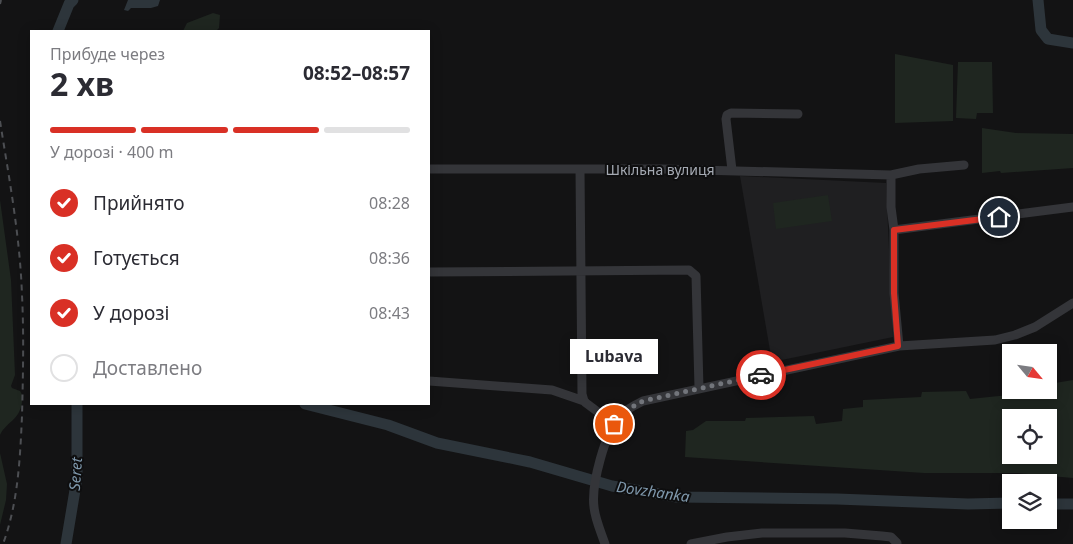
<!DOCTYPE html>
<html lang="uk">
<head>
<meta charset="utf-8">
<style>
  body { margin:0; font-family:"Noto Sans",sans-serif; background:#f2f2f3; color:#2b2b33; height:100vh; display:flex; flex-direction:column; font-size:19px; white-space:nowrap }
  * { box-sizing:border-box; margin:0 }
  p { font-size:16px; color:#7c7c81 }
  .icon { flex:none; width:28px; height:28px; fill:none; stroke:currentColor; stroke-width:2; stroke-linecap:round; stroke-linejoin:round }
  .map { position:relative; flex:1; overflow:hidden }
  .details { position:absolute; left:30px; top:30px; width:400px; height:375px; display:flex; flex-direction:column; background:#fff; border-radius:0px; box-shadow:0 2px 12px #0003 }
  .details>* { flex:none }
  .needle { width:32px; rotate:119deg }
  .buttons { position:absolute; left:1002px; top:344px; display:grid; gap:10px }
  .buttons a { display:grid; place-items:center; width:55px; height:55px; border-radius:0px; background:#fff; box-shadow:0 2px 12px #0003; font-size:25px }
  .pin { position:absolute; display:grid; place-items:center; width:42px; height:42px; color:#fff; margin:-21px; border:2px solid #fff; border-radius:50%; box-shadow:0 1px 5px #0007 }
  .courier { position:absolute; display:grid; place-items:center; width:50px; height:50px; margin:-25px; border:4px solid #d93025; border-radius:50%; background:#fff; color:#222; box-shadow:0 1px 6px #0007 }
  .bubble { position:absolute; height:35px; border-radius:0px; background:#fff; box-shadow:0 2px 12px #0003; font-size:16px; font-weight:700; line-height:35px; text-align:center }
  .summary em { font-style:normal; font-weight:700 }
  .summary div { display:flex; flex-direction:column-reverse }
  .summary { display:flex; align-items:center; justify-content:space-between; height:85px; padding:0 20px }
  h1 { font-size:32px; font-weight:700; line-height:38px }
  .bar { display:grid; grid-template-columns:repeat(4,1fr); gap:8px 5px; align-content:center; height:60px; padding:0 20px }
  .bar i { height:6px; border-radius:4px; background:#e1e1e2 }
  .bar .selected { background:#d93025 }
  .bar p { grid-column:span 4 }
  ol { padding:0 20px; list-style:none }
  li { display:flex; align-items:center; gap:15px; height:55px }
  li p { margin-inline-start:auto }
  li .icon { padding:5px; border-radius:50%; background:#d93025; color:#fff; stroke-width:4 }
  li:last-child { color:#7c7c81 }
  li i { width:28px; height:28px; border:2px solid #e1e1e2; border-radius:50% }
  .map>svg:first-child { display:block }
</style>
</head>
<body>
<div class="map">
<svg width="1073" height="544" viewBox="0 0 1073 544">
  <rect width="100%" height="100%" fill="#131314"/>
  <path fill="#1f1f21" d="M740 176 886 183 893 337 772 362Z"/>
  <path fill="#1f2620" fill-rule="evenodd" d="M213 13 220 15 219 28 216 31H183L187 23Z
    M895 54 953 65V121L895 123Z
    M958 62H992L993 113H977L976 119 956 118Z
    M982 128 1016 133 1073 134V168L1001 173 1000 171 982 173Z
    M828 195 832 221 776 229 773 203Z
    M0 200 11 280 15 375 11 386 12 388 20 391C23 395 22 397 22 402 20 420 6 422 0 435Z
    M1073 380V478L1017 473H924L685 457 686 431 693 430 706 421H745L746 418 814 416 816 424 842 421 843 409 863 407V400L921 397 922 392 966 391 970 399 1046 391 1049 390V384ZM1011 418H1049V455H1011Z
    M0 453 7 484 6 500 0 525Z"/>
  <path fill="#2d353b" d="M128 0H160L158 6 151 8H131L128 11 124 10Z"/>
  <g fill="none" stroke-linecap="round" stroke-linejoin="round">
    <path stroke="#2d353b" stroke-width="11" d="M1038 0 1041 30 1048 39 1073 43
      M58 31 69 4 73 0
      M305 404 388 425 437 443 530 462 612 486 677 497 837 499 968 504 1011 503
      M1049 504H1073
      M66 544 77 478V404"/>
    <path stroke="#343539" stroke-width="9" d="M429 169H662L891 175 919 169 964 165
      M580 169 582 394 584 401 586 403 614 424
      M732 170 726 119 727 115 731 113 798 114
      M891 175V207L894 230V293L899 346
      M894 230 1073 207
      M429 272 689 270 696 276 699 388
      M429 381 552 390 584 401
      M605 544C601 532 595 519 594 507 591 485 605 432 620 416 626 409 635 405 643 401L899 346 995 340 1015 335 1035 327 1073 303
      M691 544 727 537 762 533H845L882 536 891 537 897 543"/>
    <path stroke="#4d4f53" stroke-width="2" stroke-dasharray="6 5" stroke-linecap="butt" d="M0 4 1 0
      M0 121C9 178 20 236 22 295 24 335 23 376 22 416 20 460 18 503 3 544"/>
  </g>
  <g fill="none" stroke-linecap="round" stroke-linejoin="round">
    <path stroke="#72757b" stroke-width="5" stroke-dasharray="0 9" d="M614 424C622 413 631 407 643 401L761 375"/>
    <path stroke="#d93025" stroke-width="6" d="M761 375 898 346 894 293V230L999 217"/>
  </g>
  <g text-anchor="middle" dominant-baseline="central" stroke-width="4" stroke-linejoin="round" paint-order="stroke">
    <g font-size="14" fill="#a5aab3" stroke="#0e0e0f">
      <text x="660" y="169">Шкільна вулиця</text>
    </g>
    <g font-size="15" font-style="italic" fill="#7f98ac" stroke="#0e0e0f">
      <text transform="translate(75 474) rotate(-86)">Seret</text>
      <text transform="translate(653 491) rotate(8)">Dovzhanka</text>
    </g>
  </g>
</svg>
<div class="buttons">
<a><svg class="needle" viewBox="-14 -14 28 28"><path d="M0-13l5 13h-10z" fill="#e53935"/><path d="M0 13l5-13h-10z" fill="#7c7c81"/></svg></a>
<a><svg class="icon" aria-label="locate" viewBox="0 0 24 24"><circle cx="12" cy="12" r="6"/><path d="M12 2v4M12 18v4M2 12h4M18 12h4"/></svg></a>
<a><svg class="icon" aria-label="layers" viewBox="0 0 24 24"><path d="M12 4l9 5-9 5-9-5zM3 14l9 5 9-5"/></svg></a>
</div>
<div class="pin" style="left:614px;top:424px;background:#ea580c"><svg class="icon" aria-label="bag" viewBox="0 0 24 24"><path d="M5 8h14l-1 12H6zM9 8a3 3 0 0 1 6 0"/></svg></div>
<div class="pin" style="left:999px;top:217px;background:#1f2937"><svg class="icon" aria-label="home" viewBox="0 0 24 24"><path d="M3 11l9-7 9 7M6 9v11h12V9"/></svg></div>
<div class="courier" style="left:761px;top:375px"><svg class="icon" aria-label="car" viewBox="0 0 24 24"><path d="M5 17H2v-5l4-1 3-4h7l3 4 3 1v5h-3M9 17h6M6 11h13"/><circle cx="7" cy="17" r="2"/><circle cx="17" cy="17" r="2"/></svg></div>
<div class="bubble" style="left:570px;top:339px;width:88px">Lubava</div>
<section class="details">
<div class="summary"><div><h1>2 хв</h1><p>Прибуде через</p></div><em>08:52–08:57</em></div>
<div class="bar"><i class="selected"></i><i class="selected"></i><i class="selected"></i><i></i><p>У дорозі · 400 m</p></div>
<ol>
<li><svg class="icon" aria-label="check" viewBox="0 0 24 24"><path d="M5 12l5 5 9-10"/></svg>Прийнято<p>08:28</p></li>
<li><svg class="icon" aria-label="check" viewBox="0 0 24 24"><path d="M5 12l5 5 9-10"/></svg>Готується<p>08:36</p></li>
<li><svg class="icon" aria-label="check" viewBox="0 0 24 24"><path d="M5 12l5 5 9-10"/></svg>У дорозі<p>08:43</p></li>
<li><i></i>Доставлено</li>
</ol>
</section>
</div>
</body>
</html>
